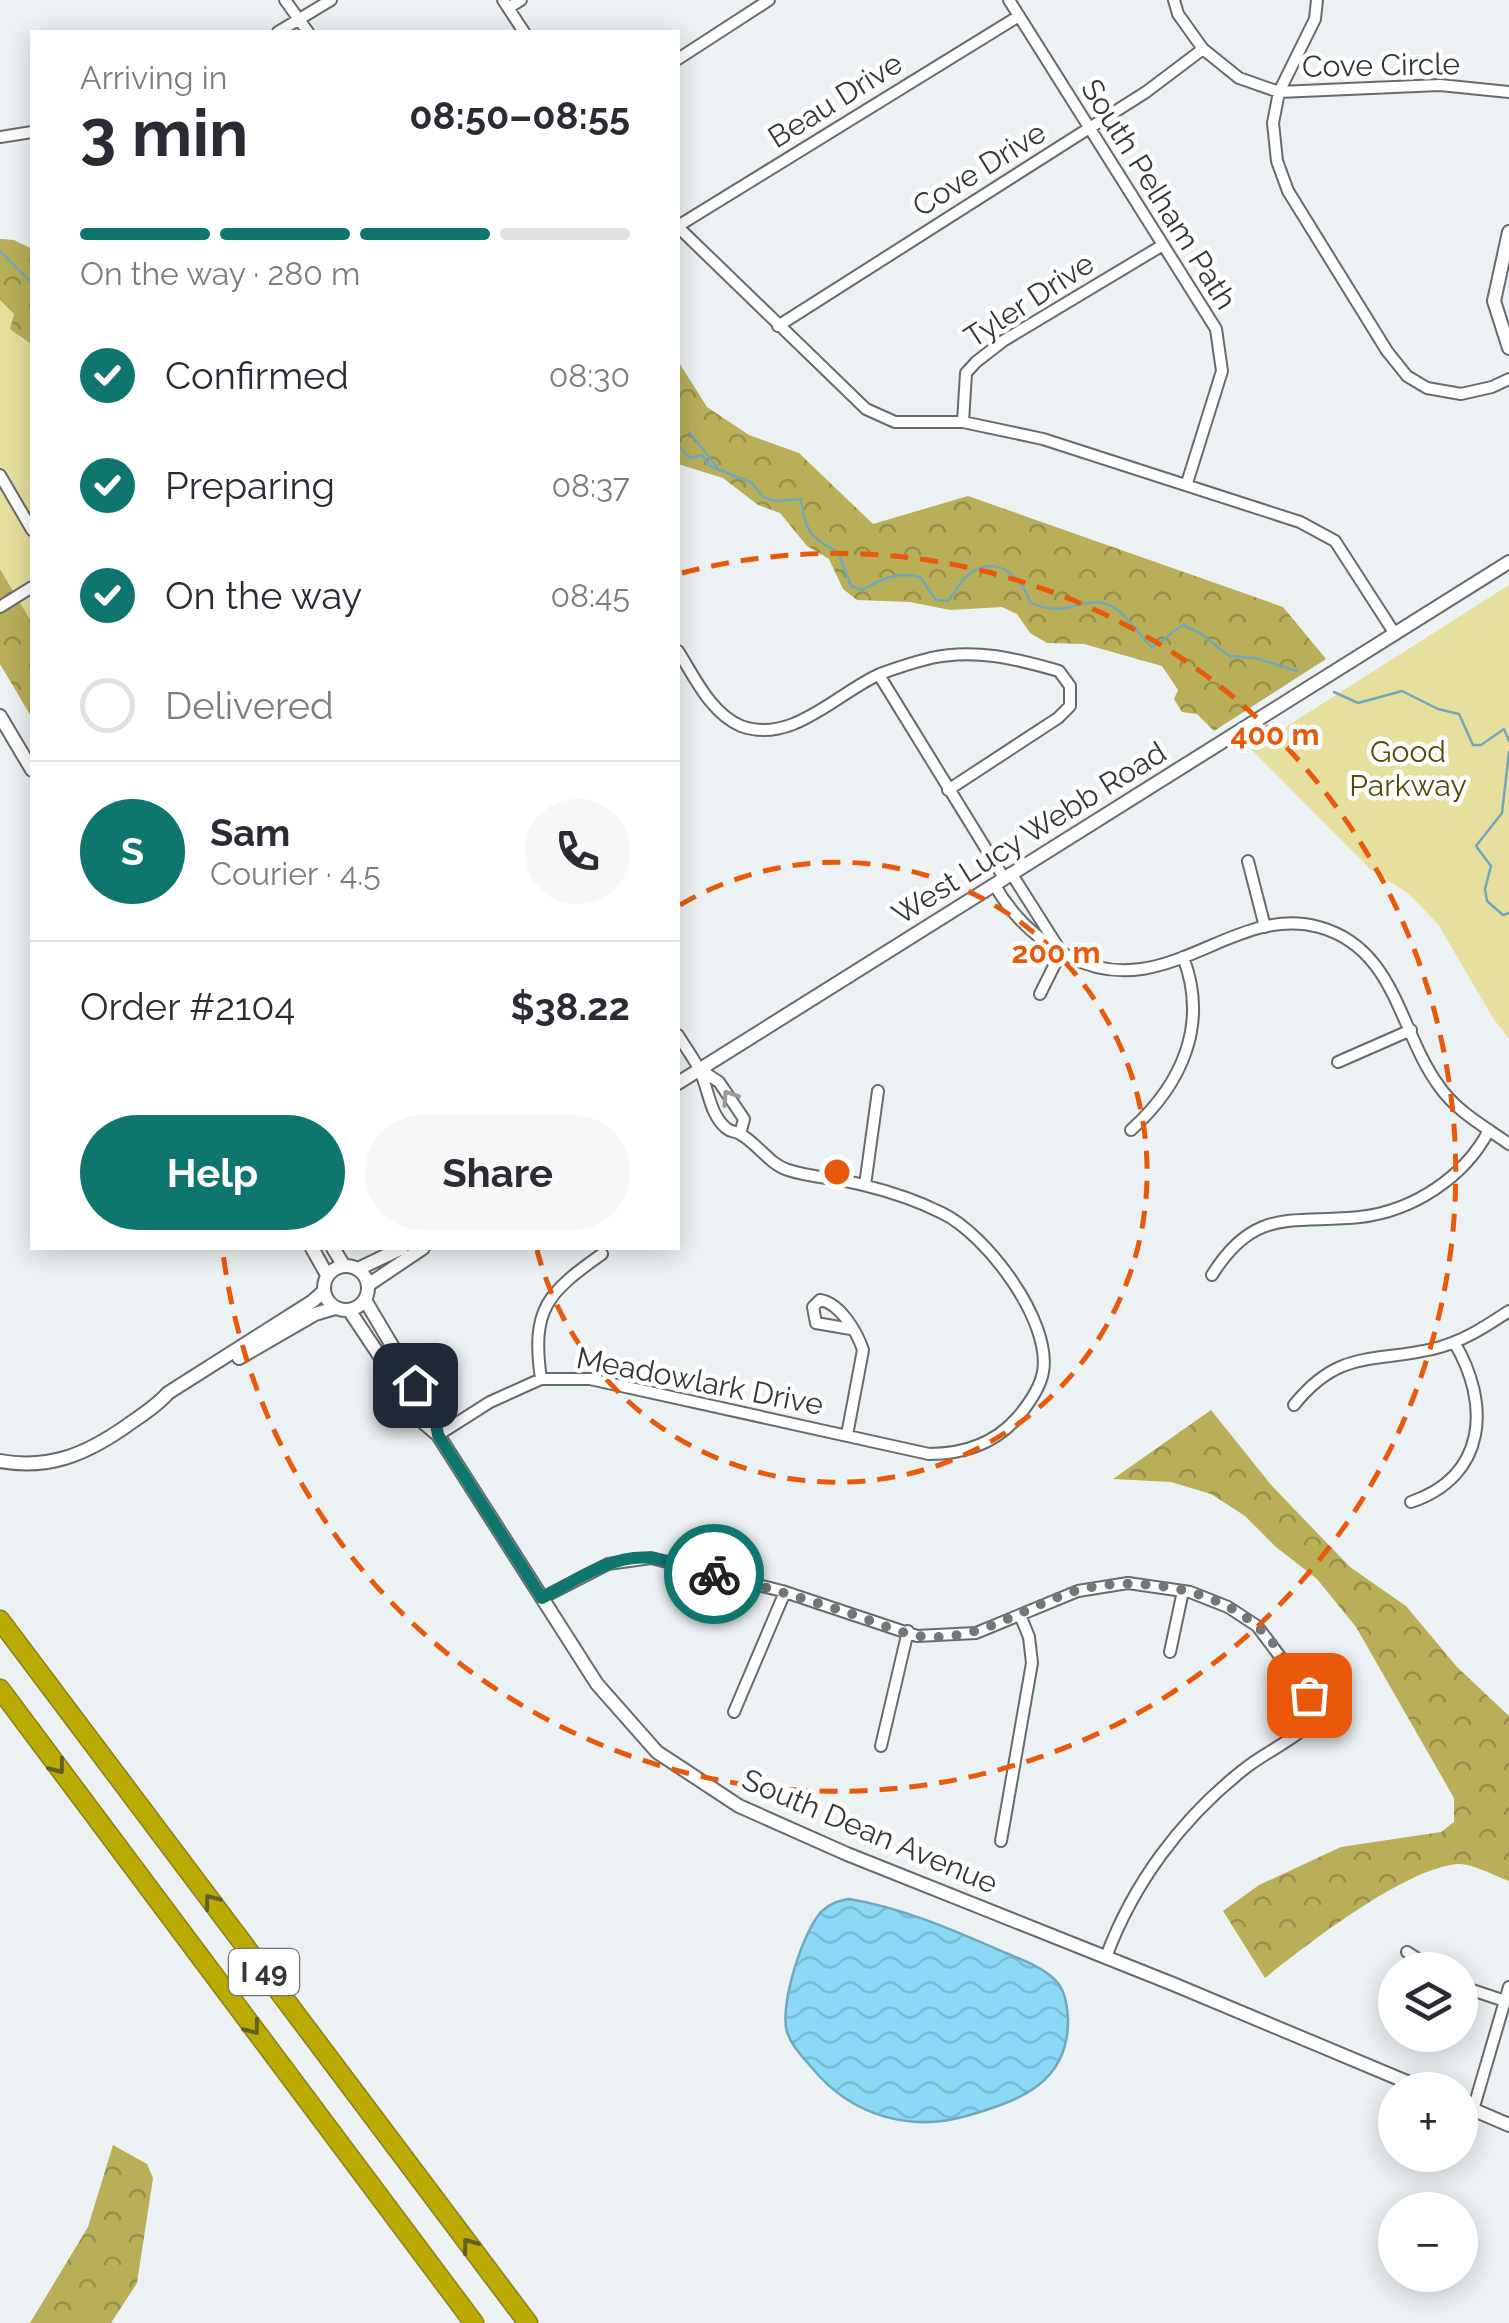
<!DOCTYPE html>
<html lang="en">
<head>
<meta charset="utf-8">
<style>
  body { margin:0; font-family:Raleway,sans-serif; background:#f7f7f7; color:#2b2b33; height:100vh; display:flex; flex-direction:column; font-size:38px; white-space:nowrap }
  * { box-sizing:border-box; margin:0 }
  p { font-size:32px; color:#7c7c81 }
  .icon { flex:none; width:55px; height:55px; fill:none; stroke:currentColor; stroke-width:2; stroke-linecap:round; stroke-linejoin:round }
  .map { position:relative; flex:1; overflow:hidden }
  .panel { position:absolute; left:30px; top:30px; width:650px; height:1220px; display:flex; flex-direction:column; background:#fff; border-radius:0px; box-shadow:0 5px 25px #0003 }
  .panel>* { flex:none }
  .buttons { position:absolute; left:1378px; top:1952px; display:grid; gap:20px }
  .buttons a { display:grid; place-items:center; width:100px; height:100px; border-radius:50%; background:#fff; box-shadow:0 5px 25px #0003; font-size:50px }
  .pin { position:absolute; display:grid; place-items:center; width:85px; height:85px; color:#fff; margin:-42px; border-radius:20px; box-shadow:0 5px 15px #0006 }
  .courier { position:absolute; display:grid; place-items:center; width:100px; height:100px; margin:-50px; border:8px solid #0f766e; border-radius:50%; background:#fff; color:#222; box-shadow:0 2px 12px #0007 }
  .summary em { font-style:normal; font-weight:700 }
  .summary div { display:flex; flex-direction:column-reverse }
  .summary { display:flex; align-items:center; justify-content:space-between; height:170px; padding:0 50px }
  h1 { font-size:65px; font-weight:700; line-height:75px }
  .bar { display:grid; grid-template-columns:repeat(4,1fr); gap:15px 10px; align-content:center; height:120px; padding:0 50px }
  .bar i { height:12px; border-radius:8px; background:#e1e1e2 }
  .bar .active { background:#0f766e }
  .bar p { grid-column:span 4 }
  .line { display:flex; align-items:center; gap:25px; padding:0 50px; border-top:2px solid #e1e1e2 }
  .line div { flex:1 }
  .round { display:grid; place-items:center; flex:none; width:105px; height:105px; border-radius:52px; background:#f7f7f7 }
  ol { padding:0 50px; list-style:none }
  li { display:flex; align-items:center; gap:30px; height:110px }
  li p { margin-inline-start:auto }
  li .icon { padding:10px; border-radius:50%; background:#0f766e; color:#fff; stroke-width:4 }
  li:last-child { color:#7c7c81 }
  li i { width:55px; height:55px; border:5px solid #e1e1e2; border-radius:50% }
  .cta { display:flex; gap:20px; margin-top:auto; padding:20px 50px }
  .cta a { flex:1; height:115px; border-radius:60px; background:#0f766e; color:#fff; font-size:40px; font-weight:700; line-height:115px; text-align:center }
  .cta a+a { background:#f7f7f7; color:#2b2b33 }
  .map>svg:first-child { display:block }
</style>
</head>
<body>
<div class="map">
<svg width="1509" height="2323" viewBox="0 0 1509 2323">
  <defs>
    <pattern id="forest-crowns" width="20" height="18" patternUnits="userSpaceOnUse" patternTransform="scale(2.5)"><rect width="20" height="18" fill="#b9af59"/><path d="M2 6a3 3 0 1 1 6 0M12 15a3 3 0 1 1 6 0" fill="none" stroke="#978f4a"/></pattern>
    <pattern id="water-waves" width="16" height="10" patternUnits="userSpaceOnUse" patternTransform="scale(2.5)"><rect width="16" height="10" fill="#8bd9f7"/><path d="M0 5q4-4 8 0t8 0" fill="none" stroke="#79bbd4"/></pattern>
  </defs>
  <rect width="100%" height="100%" fill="#ecf1f3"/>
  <path fill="#e7df9e" d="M0 300 14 314 20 338 32 345V623L0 569Z
    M1509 585V1039L1493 1018 1438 924 1408 893 1371 870 1251 749Z"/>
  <path fill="url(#forest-crowns)" d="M0 239 14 240 32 249V345L10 329 14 314 0 300Z
    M678 361 707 407 749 435 799 453 873 524 968 496 1283 607 1326 659 1214 731 1197 714 1182 712 1174 699 1178 690 1162 666 1084 644 1047 643 1030 633 1017 614 1002 607 950 610 910 602 857 600 843 589 829 559 807 546 780 513 758 505 723 478 678 464Z
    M0 569 32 623V718L0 664Z
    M1211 1410 1272 1486 1350 1567 1406 1606 1457 1667 1509 1716V1881C1495 1876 1472 1863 1458 1864 1405 1868 1306 1945 1265 1978L1223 1911 1259 1885 1341 1847 1441 1832 1454 1822V1798L1356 1627 1317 1579 1276 1547 1245 1516 1211 1494 1171 1482 1113 1479Z
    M113 2145 147 2164 153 2178 137 2283 111 2323H30L88 2227Z"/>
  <path fill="url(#water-waves)" stroke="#71a8bd" stroke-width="2.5" d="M849 1899C904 1908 955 1931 1006 1953 1022 1960 1040 1966 1053 1978 1065 1988 1067 2004 1068 2019 1069 2082 1021 2100 970 2115 911 2133 852 2116 813 2069 804 2058 792 2047 787 2032 779 2006 803 1930 822 1911 831 1903 838 1901 849 1899Z"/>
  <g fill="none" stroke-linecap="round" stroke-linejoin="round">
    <path stroke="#71a8bd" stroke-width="2.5" d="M0 251 32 283
      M689 432 717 467
      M678 446 690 458 702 455 710 466 752 483 763 497 776 501 801 499C805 531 810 538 838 552L851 586 862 590C882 579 896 571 920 577L936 600 948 601C954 595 957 587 962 581 989 551 1020 571 1030 602 1064 620 1081 596 1106 604 1125 610 1138 635 1152 647 1165 641 1170 632 1183 625L1200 633 1229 656 1255 658 1297 671
      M1334 692 1358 703 1402 691 1438 709 1459 714 1473 745H1481L1504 729 1509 741
      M1509 752 1502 813 1476 846 1491 866 1485 889 1487 901 1503 915 1509 913"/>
    <g stroke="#676b6c" stroke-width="14">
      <path id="minor" d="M285 0 308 32
        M503 0 524 32
        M1009 0 1216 329 1222 371 1187 483
        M1174 0 1178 14 1203 49 1239 78 1279 92 1440 85 1509 92
        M1317 0 1315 19 1279 92 1273 123 1277 161 1288 191 1387 351 1407 376 1427 388 1461 394 1492 387 1509 379
        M508 8 521 0
        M278 32 331 0
        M678 59 769 0
        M0 137 32 132
        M678 226 1019 16
        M678 227 866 409 895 422H963L1043 439 1300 522 1335 541 1395 634
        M778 326 1146 92 1203 49
        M963 422 966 373 976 362 1003 341 1163 245
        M0 475 32 530
        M0 607 32 587
        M678 651C694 676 711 714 741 726 792 745 837 693 880 674 896 668 915 662 931 658 975 648 1017 659 1059 671L1070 686V706L1058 718 948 790
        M879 675 1004 878
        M1248 861 1265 927
        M1011 873 1058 947
        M994 884C1012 916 1037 940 1070 957 1166 1006 1232 903 1319 927 1396 948 1399 1032 1439 1086 1457 1112 1484 1126 1509 1144
        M1040 994 1061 952
        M1338 1062 1411 1030
        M701 1070 719 1082 744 1119 740 1134
        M1131 1130C1182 1084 1209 1024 1183 957
        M865 1185 878 1091
        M1212 1275C1255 1206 1293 1224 1360 1217 1413 1211 1465 1177 1489 1130
        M541 1379C531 1309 547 1293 602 1254
        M1294 1405C1339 1349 1372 1363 1433 1349 1462 1342 1485 1327 1509 1311
        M438 1435 490 1402 541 1379H590L929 1454C963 1454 994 1444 1017 1418 1028 1405 1040 1389 1043 1372 1052 1321 986 1234 942 1213 918 1201 888 1191 863 1185 839 1178 812 1178 788 1170 769 1164 757 1143 740 1134 733 1130 732 1133 726 1128 708 1112 709 1087 698 1067 692 1056 684 1045 678 1035
        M847 1435 863 1350C857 1332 840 1303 820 1300L813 1307 816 1323 851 1329
        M1411 1502C1487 1476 1491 1404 1454 1342
        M542 1598 608 1564 651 1558 782 1591 917 1636 976 1633 1078 1591 1128 1583 1190 1592 1228 1607 1257 1626 1309 1695 1313 1721C1293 1741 1265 1752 1243 1770 1181 1819 1133 1884 1106 1957
        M1170 1652 1183 1591
        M734 1712 785 1592
        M881 1746 908 1631
        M1001 1841 1032 1663 1029 1637 1020 1615
        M1407 1952 1435 1970
        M1460 1986 1505 2001
        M1473 2110 1509 1987"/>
    </g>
    <g stroke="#676b6c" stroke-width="16">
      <path id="tertiary" d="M1509 232 1494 301 1509 348
        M0 716 32 770
        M678 1083 1509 562
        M312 1248 327 1275
        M333 1248 344 1266
        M324 1288a22 22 0 1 1 44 0a22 22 0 1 1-44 0Z
        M358 1269 402 1248
        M368 1285 423 1248
        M365 1300 435 1418 438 1435
        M349 1310 425 1424 438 1435 597 1684 657 1752 739 1806 847 1854 1173 1984 1426 2090
        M239 1358 315 1314 335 1308
        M0 1461C49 1470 86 1454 125 1427 140 1416 156 1407 168 1393L313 1301 324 1291
        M1460 2104 1509 2125"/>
    </g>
    <g stroke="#8b8115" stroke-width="21">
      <path id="motorway" d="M0 1620 528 2323
        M0 1689 474 2323"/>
    </g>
    <use href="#minor" stroke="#fff" stroke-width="10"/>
    <use href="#tertiary" stroke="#fff" stroke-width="12"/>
    <use href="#motorway" stroke="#baaa02" stroke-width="18"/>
  </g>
  <defs><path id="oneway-chevron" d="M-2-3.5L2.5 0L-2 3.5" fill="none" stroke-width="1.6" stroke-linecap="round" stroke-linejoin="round" transform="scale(2.5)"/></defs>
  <use stroke="#9a9a9b" href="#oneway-chevron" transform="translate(729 1097) rotate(-123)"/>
  <g stroke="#635f24">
    <use href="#oneway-chevron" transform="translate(58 1767) rotate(53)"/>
    <use href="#oneway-chevron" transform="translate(211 1901) rotate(-127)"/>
    <use href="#oneway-chevron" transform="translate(253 2028) rotate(53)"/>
    <use href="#oneway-chevron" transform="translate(469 2245) rotate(-127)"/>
  </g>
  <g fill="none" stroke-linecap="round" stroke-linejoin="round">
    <path stroke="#747779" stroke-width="10" stroke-dasharray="0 18" d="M714 1574C759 1585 802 1598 846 1612 869 1619 895 1632 919 1636 978 1644 1024 1606 1078 1590 1134 1575 1215 1587 1259 1628 1279 1647 1294 1672 1309 1695"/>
    <path stroke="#0f766e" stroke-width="12" d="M415 1385 435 1418 438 1435 542 1598C575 1581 613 1553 652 1558 673 1561 694 1569 714 1574"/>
  </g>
  <g fill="none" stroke="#e8590c" stroke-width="5" stroke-dasharray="18 12">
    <path d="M680 905A310 310 0 1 1 537 1250"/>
    <path d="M682 573A619 619 0 1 1 223 1253"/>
  </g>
  <g text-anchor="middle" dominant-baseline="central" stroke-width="9" stroke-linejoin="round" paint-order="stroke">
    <rect fill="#fff" stroke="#717273" stroke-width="2.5" x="229" y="1949" width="70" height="46" rx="8"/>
    <g font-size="28" font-weight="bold" fill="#343637">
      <text x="264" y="1972">I 49</text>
    </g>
    <g font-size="30" fill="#343637" stroke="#fff">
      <text transform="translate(1381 65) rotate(-1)">Cove Circle</text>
      <text transform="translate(835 100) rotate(-32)">Beau Drive</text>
      <text transform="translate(979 169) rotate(-32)">Cove Drive</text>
      <text transform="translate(1159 194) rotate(58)">South Pelham Path</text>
      <text transform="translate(1029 300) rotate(-33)">Tyler Drive</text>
      <text transform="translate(1029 833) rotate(-32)">West Lucy Webb Road</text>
      <text transform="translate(700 1381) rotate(11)">Meadowlark Drive</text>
      <text transform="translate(870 1831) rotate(23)">South Dean Avenue</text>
    </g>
    <g font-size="30" fill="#544c06" stroke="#fff">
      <text x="1408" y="751">Good<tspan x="1408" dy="34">Parkway</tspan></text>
    </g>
  </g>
  <circle cx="837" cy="1172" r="15" fill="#e8590c" stroke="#fff" stroke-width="5"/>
  <g font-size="30" text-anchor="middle" font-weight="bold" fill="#e8590c" stroke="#fff" stroke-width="9" stroke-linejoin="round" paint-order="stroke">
    <text x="1275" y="745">400 m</text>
    <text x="1056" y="963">200 m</text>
  </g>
</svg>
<div class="buttons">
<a><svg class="icon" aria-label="layers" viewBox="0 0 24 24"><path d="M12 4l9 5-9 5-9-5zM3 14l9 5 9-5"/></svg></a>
<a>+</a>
<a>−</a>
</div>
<div class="pin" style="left:1309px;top:1695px;background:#ea580c"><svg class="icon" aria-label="bag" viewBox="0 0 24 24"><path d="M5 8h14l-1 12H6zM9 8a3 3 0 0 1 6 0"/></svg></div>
<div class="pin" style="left:415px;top:1385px;background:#1f2937"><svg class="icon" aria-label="home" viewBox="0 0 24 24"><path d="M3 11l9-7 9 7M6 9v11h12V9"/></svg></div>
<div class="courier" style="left:714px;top:1574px"><svg class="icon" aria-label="bike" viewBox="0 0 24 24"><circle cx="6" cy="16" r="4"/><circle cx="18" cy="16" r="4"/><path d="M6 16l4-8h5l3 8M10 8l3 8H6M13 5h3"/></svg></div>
<section class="panel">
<div class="summary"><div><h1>3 min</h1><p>Arriving in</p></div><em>08:50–08:55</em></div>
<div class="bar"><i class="active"></i><i class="active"></i><i class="active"></i><i></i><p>On the way · 280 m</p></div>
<ol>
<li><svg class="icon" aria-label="check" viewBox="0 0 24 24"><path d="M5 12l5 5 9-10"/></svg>Confirmed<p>08:30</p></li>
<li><svg class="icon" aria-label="check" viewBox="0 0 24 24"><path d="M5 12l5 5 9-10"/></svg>Preparing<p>08:37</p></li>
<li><svg class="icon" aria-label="check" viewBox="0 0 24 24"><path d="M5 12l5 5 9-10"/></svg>On the way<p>08:45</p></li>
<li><i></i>Delivered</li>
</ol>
<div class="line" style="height:180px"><b class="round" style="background:#0f766e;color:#fff">S</b><div><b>Sam</b><p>Courier · 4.5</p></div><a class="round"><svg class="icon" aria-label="phone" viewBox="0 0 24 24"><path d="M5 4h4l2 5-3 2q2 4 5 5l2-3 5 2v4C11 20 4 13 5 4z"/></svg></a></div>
<div class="line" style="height:130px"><div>Order #2104</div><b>$38.22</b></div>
<div class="cta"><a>Help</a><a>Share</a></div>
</section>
</div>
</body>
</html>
